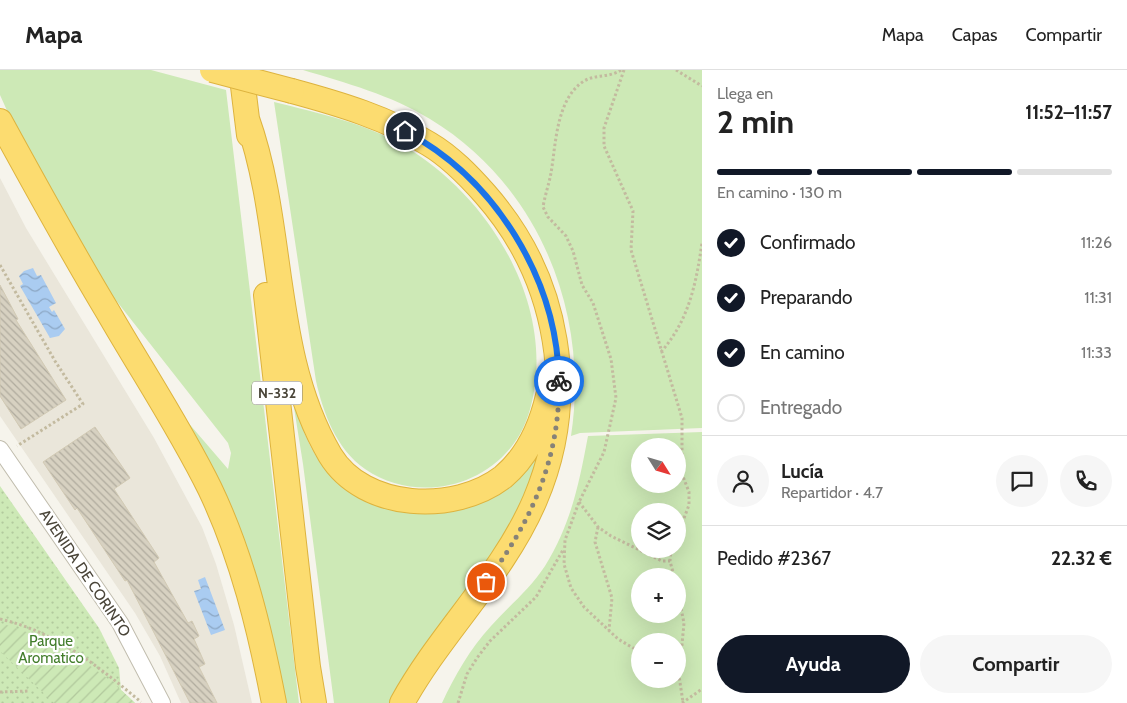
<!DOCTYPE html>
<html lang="es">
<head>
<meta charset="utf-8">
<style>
  body { margin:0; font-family:Cabin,sans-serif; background:#f6f6f6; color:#222; height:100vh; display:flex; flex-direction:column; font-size:19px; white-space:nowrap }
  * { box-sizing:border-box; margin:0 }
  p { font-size:16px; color:#767676 }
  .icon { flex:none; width:28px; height:28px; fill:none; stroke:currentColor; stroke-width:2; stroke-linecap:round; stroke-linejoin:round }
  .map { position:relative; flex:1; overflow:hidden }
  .sheet { display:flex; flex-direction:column; background:#fff; width:425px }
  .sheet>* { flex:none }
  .needle { width:32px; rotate:127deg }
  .buttons { position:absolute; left:631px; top:368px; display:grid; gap:10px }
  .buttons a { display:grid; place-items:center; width:55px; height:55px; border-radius:50%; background:#fff; box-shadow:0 5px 20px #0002; font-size:25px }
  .pin { position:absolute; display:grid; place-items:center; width:42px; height:42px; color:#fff; margin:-21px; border:2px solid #fff; border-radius:50%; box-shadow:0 1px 5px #0007 }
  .courier { position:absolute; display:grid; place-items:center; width:50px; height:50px; margin:-25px; border:4px solid #1a73e8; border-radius:50%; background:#fff; color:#222; box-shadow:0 1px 6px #0007 }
  .summary em { font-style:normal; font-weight:800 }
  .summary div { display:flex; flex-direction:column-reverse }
  .summary { display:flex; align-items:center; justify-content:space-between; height:85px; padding:0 15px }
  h1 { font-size:32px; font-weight:800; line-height:38px }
  .bar { display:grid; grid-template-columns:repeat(4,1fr); gap:8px 5px; align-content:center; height:60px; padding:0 15px }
  .bar i { height:6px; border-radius:4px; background:#e0e0e0 }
  .bar .current { background:#111827 }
  .bar p { grid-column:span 4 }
  .line { display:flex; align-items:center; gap:12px; padding:0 15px; border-top:1px solid #e0e0e0 }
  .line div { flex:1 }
  .round { display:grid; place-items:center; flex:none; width:52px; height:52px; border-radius:26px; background:#f6f6f6 }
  ol { padding:0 15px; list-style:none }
  li { display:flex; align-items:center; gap:15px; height:55px }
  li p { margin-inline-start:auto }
  li .icon { padding:5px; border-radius:50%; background:#111827; color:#fff; stroke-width:4 }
  li:last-child { color:#767676 }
  li i { width:28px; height:28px; border:2px solid #e0e0e0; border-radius:50% }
  .button { display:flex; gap:10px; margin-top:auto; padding:10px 15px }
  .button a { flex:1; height:58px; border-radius:30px; background:#111827; color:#fff; font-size:20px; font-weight:800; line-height:58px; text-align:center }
  .button a+a { background:#f6f6f6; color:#222 }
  header { display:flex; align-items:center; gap:30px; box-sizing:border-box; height:70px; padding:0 25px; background:#fff; border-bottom:1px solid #e0e0e0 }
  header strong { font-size:24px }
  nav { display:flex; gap:28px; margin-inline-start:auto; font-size:18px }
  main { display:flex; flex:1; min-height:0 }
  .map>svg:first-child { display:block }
</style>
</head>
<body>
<header>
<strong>Mapa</strong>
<nav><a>Mapa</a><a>Capas</a><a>Compartir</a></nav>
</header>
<main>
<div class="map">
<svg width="702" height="633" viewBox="0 0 702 633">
  <defs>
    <pattern id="park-dots" width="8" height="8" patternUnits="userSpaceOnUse" patternTransform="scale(1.25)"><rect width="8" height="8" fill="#cde9b6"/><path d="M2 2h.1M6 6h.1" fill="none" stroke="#b2c99d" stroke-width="1.8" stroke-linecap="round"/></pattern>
    <pattern id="garden-furrows" width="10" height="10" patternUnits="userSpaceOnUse" patternTransform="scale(1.25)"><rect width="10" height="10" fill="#cde9b6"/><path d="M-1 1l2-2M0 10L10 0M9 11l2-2" fill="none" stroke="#b2c99d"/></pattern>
    <pattern id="water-waves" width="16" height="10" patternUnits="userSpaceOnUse" patternTransform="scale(1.25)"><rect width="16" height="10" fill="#aaccf1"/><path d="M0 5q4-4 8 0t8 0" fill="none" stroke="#8ca7c4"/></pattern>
    <pattern id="building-back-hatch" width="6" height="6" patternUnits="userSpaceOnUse" patternTransform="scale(1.25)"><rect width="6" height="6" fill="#d7d1c1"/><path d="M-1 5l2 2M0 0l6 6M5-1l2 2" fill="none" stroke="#b0ab9e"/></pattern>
  </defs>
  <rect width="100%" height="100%" fill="#f6f4ec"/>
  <path fill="#eae6da" d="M0 108 26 158 154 368 202 457 216 494 234 555 252 633H181L160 586 135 543 0 346Z"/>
  <path fill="#cde9b6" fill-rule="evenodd" d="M0 0H151L226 20 299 633H282L179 342 228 399 231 383 228 373 100 210 9 45 0 25Z
    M303 0H702V358L580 363 571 366C590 243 539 115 430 49 391 25 346 13 303 0Z
    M274 32C318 43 365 53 404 76 481 121 543 214 536 306 534 326 530 346 520 364 489 418 416 434 365 399 336 379 323 342 316 311Z
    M292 325C300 350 308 382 328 400 398 465 493 458 544 374L540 391 510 459 392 633H334L303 394Z
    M702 362V633H442C455 605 470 579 491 556 509 536 530 519 545 496 571 454 579 414 588 366ZM678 376V414H640V376ZM678 441V479H640V441ZM640 506H678V544H640ZM640 571H678V609H640Z"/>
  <path fill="url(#park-dots)" d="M0 416 99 558 119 598 121 620 135 633H0Z"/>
  <path fill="url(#garden-furrows)" d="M0 553C52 568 96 595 135 633H54L0 581Z"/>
  <path fill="url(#water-waves)" d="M33 198 37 206 41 205 56 233 49 237 52 242 54 240 65 259 59 266 50 268 20 216 23 214 19 206 24 201Z
    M205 507 225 560 211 565 194 521 201 519 198 510Z"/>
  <path fill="url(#building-back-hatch)" stroke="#d2cab4" d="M0 215 18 249 16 250 66 330 21 359 0 326Z
    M95 357 130 408 114 419 159 488 154 492 188 553 192 551 199 566 194 569 205 594 199 597 217 633H190L127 510 125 511 77 438 75 440 43 392Z"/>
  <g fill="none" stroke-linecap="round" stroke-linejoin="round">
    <g stroke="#c1bdae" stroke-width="18">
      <path id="minor" d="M0 379 120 553 162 633"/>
    </g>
    <g stroke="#ddb33e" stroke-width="26">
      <path id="highway" d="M241 0 249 65
        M292 21C340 34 387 48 429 74 451 87 469 106 485 124 560 209 579 327 535 430 503 505 441 562 402 633
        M247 49C286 158 270 283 330 385 364 441 455 444 503 407 528 386 541 356 548 326
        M0 51C35 115 70 179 108 242 142 301 180 358 210 419 242 486 260 560 274 633
        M266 225 308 597 314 633"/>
    </g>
    <path stroke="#c3ba9f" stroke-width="3" stroke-dasharray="2.5 2.5" stroke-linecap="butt" d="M621 0C609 8 596 4 584 11 556 29 556 74 551 103 549 114 545 125 543 137L548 147 566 166 573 181 582 215 593 233 611 289 616 328 604 382 579 432 565 470 564 494 571 518 584 537 618 569 640 582
      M624 0 604 58V76L633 141 631 180 682 348V404L689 422V435L678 464
      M676 0 702 16
      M0 195 55 291 83 334 17 376
      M661 282C689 250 696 214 702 173
      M579 432 598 457 611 466 662 491H670
      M598 457 595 472 612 528 609 560
      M671 479 670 491 674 506
      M678 524 684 553 679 606 683 632
      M0 549C56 562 98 596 141 632
      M0 622 29 621
      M458 633 467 604 477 588 490 571 536 527 563 480
      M682 633 702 619"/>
    <use href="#minor" stroke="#fff" stroke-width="16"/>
    <use href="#highway" stroke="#fcdc70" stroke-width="24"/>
    <g stroke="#ddb33e" stroke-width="26" stroke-linecap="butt">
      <path id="highway-bridge" d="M212 0 292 21"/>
    </g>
    <use href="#highway-bridge" stroke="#fcdc70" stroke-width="24"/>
  </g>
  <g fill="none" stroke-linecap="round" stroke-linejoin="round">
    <path stroke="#868278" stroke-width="5" stroke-dasharray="0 9" d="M486 512C532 451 560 388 559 311"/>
    <path stroke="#1a73e8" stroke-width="6" d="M405 61C495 109 557 208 559 311"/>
  </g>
  <g text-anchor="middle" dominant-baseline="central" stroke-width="4.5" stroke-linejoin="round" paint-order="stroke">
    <rect fill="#fff" stroke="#807d74" stroke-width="1" x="252" y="311.5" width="50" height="23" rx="4"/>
    <g font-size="14" font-weight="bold" fill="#4a4539">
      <text x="277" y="323">N-332</text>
    </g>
    <g font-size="15" fill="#4a4539" stroke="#fff">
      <text transform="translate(85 503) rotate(56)">AVENIDA DE CORINTO</text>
    </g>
    <g font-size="15" fill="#427d2b" stroke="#fff">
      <text x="51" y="571">Parque<tspan x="51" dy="17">Aromatico</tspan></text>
    </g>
  </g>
</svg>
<div class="buttons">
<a><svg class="needle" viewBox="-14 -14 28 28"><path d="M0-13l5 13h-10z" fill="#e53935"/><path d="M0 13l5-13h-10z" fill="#767676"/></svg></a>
<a><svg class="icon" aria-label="layers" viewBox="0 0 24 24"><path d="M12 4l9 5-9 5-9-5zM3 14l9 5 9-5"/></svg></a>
<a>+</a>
<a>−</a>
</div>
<div class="pin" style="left:486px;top:512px;background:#ea580c"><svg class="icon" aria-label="bag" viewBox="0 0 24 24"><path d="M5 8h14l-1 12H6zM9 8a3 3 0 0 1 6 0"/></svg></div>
<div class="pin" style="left:405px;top:61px;background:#1f2937"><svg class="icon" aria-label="home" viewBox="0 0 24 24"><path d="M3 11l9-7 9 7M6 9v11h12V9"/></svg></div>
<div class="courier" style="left:559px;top:311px"><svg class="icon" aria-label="bike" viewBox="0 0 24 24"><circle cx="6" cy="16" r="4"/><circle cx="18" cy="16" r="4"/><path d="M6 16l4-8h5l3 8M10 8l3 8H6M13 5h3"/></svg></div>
</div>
<section class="sheet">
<div class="summary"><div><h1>2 min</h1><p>Llega en</p></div><em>11:52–11:57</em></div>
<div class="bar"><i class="current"></i><i class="current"></i><i class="current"></i><i></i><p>En camino · 130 m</p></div>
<ol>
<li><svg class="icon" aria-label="check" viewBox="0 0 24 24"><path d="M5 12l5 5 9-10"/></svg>Confirmado<p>11:26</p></li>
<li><svg class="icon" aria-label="check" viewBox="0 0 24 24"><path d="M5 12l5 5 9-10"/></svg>Preparando<p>11:31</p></li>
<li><svg class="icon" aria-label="check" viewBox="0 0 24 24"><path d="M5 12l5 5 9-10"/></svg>En camino<p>11:33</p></li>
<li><i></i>Entregado</li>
</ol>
<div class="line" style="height:90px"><a class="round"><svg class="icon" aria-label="person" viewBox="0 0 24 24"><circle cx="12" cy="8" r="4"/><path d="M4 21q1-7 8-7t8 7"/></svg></a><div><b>Lucía</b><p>Repartidor · 4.7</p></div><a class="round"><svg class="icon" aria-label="chat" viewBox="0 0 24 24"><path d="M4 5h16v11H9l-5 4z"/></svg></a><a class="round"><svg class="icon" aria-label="phone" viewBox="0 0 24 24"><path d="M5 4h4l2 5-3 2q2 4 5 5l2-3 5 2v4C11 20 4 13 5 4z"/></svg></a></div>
<div class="line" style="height:65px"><div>Pedido #2367</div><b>22.32 €</b></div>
<div class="button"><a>Ayuda</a><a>Compartir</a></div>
</section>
</main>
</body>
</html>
